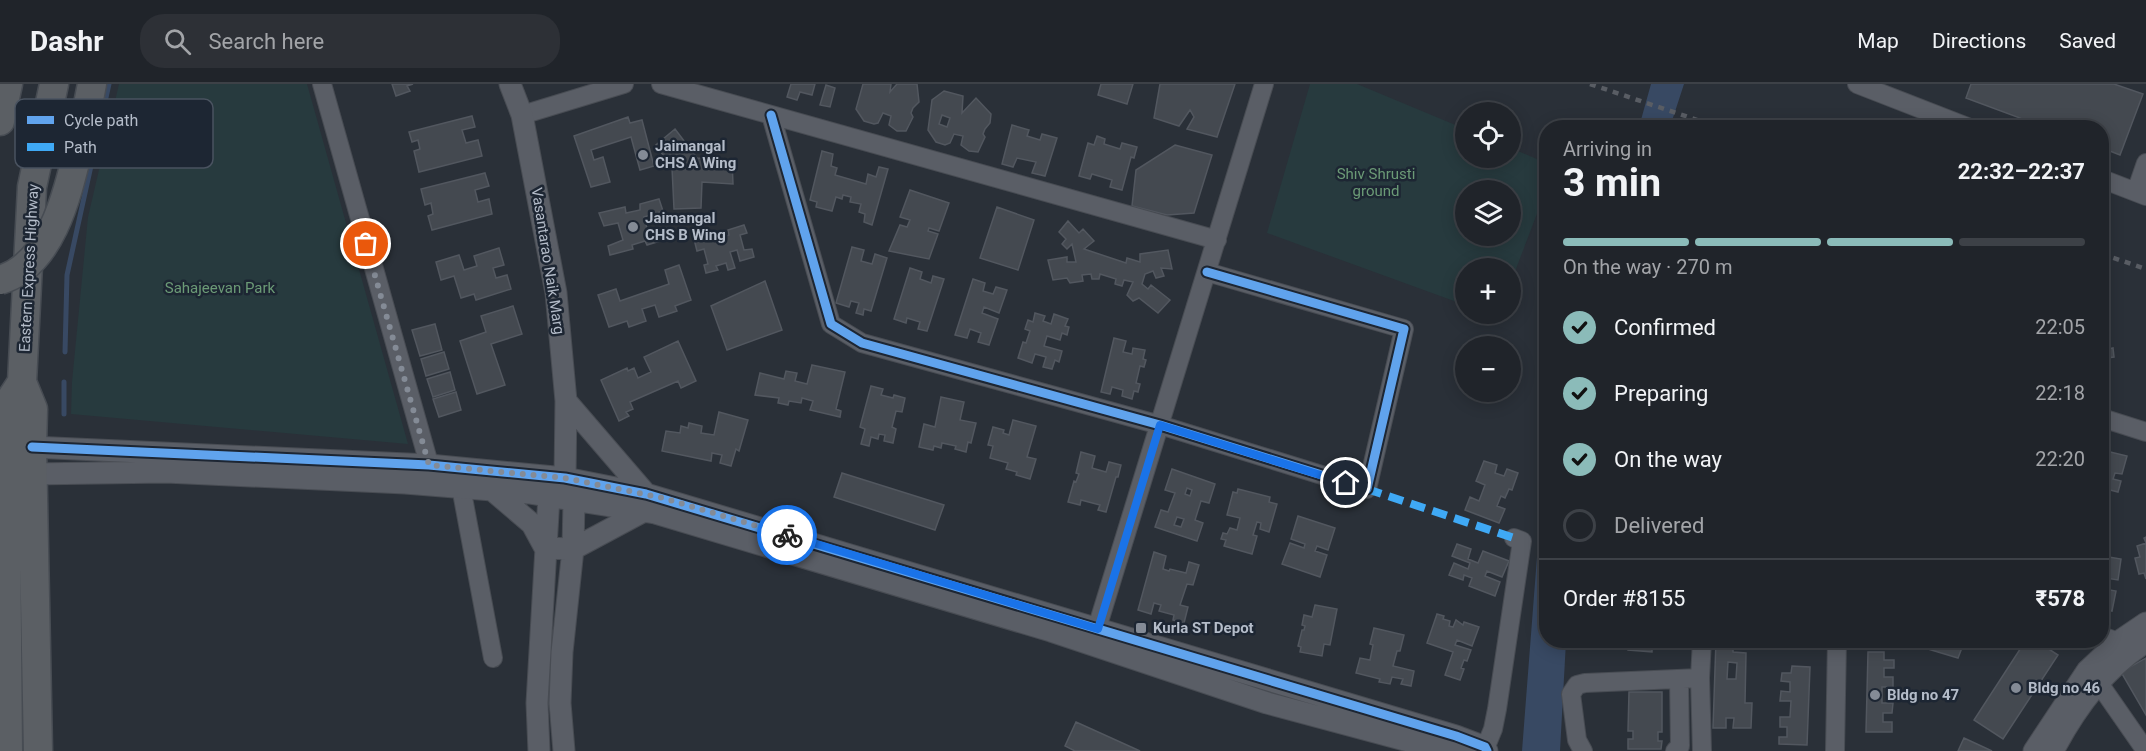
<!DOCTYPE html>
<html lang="en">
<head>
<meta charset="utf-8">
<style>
  body { margin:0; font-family:Roboto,sans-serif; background:#2d3036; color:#f1f3f6; height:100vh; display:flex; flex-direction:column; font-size:22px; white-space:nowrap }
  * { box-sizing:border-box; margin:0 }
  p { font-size:20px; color:#a2a4a8 }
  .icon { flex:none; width:33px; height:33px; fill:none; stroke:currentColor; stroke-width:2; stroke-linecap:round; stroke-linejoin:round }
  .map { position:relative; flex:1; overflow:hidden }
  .drawer { position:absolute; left:1539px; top:36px; width:570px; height:528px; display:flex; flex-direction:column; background:#20242a; border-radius:24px; box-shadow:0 3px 15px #0003,0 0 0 2px #3d4147 }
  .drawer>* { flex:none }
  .tools { position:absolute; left:1455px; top:18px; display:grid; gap:12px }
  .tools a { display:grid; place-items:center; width:66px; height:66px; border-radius:50%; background:#20242a; box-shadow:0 3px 15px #0003,0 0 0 2px #3d4147; font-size:30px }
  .pin { position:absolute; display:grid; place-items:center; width:51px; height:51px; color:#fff; margin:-26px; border:3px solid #fff; border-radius:50%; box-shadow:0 2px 6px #0007 }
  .courier { position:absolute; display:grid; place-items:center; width:60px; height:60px; margin:-30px; border:4px solid #1a73e8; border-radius:50%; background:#fff; color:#222; box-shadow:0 2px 8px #0007 }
  .head em { font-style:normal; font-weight:700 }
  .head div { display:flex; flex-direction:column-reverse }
  .head { display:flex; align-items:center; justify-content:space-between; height:102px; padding:0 24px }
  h1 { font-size:39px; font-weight:700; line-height:45px }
  .bar { display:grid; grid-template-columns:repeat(4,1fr); gap:9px 6px; align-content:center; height:72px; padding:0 24px }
  .bar i { height:8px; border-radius:4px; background:#3d4147 }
  .bar .selected { background:#8bbbb9 }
  .bar p { grid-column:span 4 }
  .line { display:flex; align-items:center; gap:15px; padding:0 24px; border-top:2px solid #3d4147 }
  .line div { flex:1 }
  ol { padding:0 24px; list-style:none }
  li { display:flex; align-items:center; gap:18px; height:66px }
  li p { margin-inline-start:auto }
  li .icon { padding:6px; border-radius:50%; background:#8bbbb9; color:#111; stroke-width:4 }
  li:last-child { color:#a2a4a8 }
  li i { width:33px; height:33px; border:3px solid #3d4147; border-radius:50% }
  header { display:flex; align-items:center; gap:36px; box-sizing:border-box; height:84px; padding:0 30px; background:#20242a; border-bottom:2px solid #3d4147 }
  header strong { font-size:28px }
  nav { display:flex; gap:33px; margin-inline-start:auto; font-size:21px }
  .search { width:420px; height:54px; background:#2d3036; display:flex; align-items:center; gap:15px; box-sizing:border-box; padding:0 21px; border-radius:24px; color:#a2a4a8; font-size:22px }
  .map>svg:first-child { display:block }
</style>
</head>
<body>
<header>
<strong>Dashr</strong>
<div class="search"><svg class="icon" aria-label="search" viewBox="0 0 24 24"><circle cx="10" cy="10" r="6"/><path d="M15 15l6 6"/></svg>Search here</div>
<nav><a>Map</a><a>Directions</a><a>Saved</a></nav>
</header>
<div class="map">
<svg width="2146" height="667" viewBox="0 0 2146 667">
  <rect width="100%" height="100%" fill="#2a3038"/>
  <path fill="#273a3e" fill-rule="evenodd" d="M119 0H307L408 360 71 330 72 298 88 133Z
    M1310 0H1357L1465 45 1466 74H1510L1511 64 1546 79V106L1511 198 1510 184H1466L1465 221 1267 149ZM1466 106H1510V152H1466Z"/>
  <path fill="#384963" d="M1651 0H1684L1670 43H1639Z
    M1546 398V556L1566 557 1560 667H1522L1539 447Z"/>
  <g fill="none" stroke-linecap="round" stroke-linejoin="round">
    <path stroke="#384963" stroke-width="5" d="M65 268 67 191 109 0
      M64 330V298"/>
  </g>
  <path fill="#444950" stroke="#52575f" stroke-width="1.5" fill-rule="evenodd" d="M392 0H413L407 2 410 7 396 12Z
    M791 0H815L812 11 800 8 797 16 787 13Z
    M863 0H891L890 8 897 0H917L919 18 913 24 911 29 913 33 906 47H897L889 41 891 32 883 29 878 39 874 40 864 37 856 25Z
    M1101 0H1133L1127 20 1098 11Z
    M1160 0H1235L1217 53 1187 45 1194 33 1190 26 1179 42 1154 34Z
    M1971 0H2114L2143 10 2120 71 2102 64V44H2047L1966 14Z
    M826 1 835 4 830 23 820 21Z
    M944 7 963 12 962 29 976 14 991 30 990 39 985 45 983 50 985 53 978 68 969 67 961 61 963 52 954 50 950 59 945 61 936 58 928 46 932 16ZM942 31 950 34 947 43 939 40Z
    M472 32 475 43 462 46 466 59 478 56 482 72 419 88 414 67 420 65 418 56 412 58 409 48Z
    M628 33 630 39 642 36 654 82 640 86 631 53 591 66 594 76 603 73 610 98 591 103 574 52Z
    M1012 41 1029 46 1027 52 1040 56 1042 50 1057 54 1045 92 1032 89 1036 78 1017 74 1013 83 1002 80Z
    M675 45 697 74 732 76 733 100 702 98 701 124 674 125 672 84 656 61Z
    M1097 52 1105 55 1104 60 1120 65 1122 59 1137 63 1134 74 1131 73 1122 106 1110 103 1112 96 1092 90 1090 95 1079 92 1088 59 1094 61Z
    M1175 61 1212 71 1194 129 1167 131 1132 122 1136 86Z
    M822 67 833 70 831 82 837 84 835 91 866 100 868 90 876 93 879 83 888 85 872 141 864 138 865 130 859 128 861 120 850 118 851 113 843 111 842 115 836 113 832 127 816 123 817 118 810 116Z
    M485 89 489 102 475 106 478 118 489 115 492 130 432 146 428 132 433 130 431 119 425 121 421 105Z
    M910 106 949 119 939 147 929 144 928 147 938 150 929 175 889 167 900 141 907 143 910 136 900 133Z
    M659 115 663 127 644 133 648 148 666 144 667 155 647 161 645 157 632 161 633 165 610 171 608 162 623 156 618 139 604 142 599 129 625 123 626 129 640 126V120Z
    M997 123 1034 136 1018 186 980 174Z
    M1068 137 1079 149 1083 145 1094 157 1084 165 1126 179 1127 174 1140 178V170L1168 166 1172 185 1161 184 1164 192 1156 194 1153 187 1145 190 1142 200 1148 205 1151 201 1170 216 1158 229 1139 214 1133 217 1127 211 1133 198 1124 196 1122 202 1115 200 1116 195 1100 190 1099 195H1092L1091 190 1082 191 1083 197 1070 199 1067 194 1053 196 1048 176 1067 173V178H1076L1072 160 1067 165 1062 160 1066 155 1059 148Z
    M744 141 747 149 740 151 744 166 752 165 754 173 740 177 737 166 730 168 735 184 728 186 726 179 716 182 718 186 706 189 704 181 708 180 704 165 697 167 694 155 715 149 717 155 729 151 728 146Z
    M852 163 864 166 861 177 872 180 875 170 887 174 871 227 864 225 863 231 856 229 859 219 851 217 849 223 836 219Z
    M499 164 504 181 493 184 496 194 507 191 511 205 476 216 474 210 461 214 454 192 441 196 436 178 459 171 464 186 477 182 474 172Z
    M679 181 691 216 675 222 677 227 659 233 655 221 642 225 646 237 629 243 627 237 609 243 598 211 616 205 620 217 669 200 665 186Z
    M910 184 922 188 920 195 931 199 933 192 944 195 927 247 918 245 920 238 907 234 906 239 894 235Z
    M973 195 985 199 983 207 993 210 996 203 1007 206 999 229 984 223 982 229 998 235 989 261 978 258 981 249 970 245 967 254 955 251Z
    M765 197 782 246 727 266 711 222Z
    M513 222 522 250 491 260 505 301 477 310 460 257 486 248 481 232Z
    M1035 229 1045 232 1043 237 1051 240 1054 230 1068 235 1065 242 1069 243 1067 251 1062 249 1060 256 1047 252 1044 262 1062 267 1059 278 1055 276 1052 285 1043 283 1046 273 1035 270 1032 279 1018 274 1023 258 1026 259 1030 247 1025 245 1028 236 1033 238Z
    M435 240 442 266 420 272 412 246Z
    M2107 240 2109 251 2102 253 2104 266 2113 264 2114 273 2107 274 2106 270 2102 271V241Z
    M1114 254 1126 257 1123 268 1132 270 1133 264 1145 266 1143 275 1146 276 1144 283 1140 282 1136 299 1140 300 1138 308 1134 307 1132 315 1122 312 1123 306 1112 303 1110 310 1101 308Z
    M678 257 696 297 681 304 678 297 630 318 633 325 626 328 629 332 619 337 601 296 627 284 628 287 634 284 638 294 651 288 644 273Z
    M444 268 449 285 426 292 421 275Z
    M812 281 845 288 836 325 841 327 840 333 810 326 813 317 802 314 801 319 789 317 788 321 778 319 779 314 755 311 760 289 784 295 786 287 797 289 795 297 807 300Z
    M450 288 455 306 433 313 427 295Z
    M871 302 883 305 881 311 893 314 894 311 905 314 902 328 896 327 892 343 896 345 893 359 884 357 885 351 879 350 878 355 871 353 869 362 861 360 865 345 860 343Z
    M456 308 461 326 439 333 433 315Z
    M941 313 964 318 960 336 976 339 971 359 968 358 966 368 955 365 956 362 942 359 941 364 934 362 933 366 919 363 924 340 935 343Z
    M719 328 748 336 739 367 736 365 731 382 720 379 722 371 712 369 711 377 662 367 666 347 680 349 681 342 688 344 689 339 702 342 701 349 714 351Z
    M1013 336 1036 342 1027 373 1036 375 1030 395 1016 391 1017 388 1006 385 1008 379 990 374 993 362 988 361 993 343 1004 346 1003 349 1009 351Z
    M2102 366 2127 372 2122 390 2115 389 2113 395 2121 397 2118 408 2102 404Z
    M1081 368 1095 372 1092 384 1106 388 1109 378 1121 381 1118 393H1116L1106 428 1098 426 1100 421 1081 416 1080 421 1068 418 1074 397 1076 398 1079 390 1076 389Z
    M1484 377 1497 381 1495 389 1504 392 1507 385 1518 389 1512 406 1509 405 1505 414 1501 412 1497 422 1505 425 1499 439 1465 426 1470 413 1479 417 1485 401 1476 397Z
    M1172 385 1215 400 1209 419 1201 417 1195 436 1203 439 1197 457 1155 443 1161 426 1168 428 1175 409 1165 406ZM1187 404 1192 406 1190 412 1185 410ZM1177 433 1184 435 1181 443 1174 441Z
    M842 389 944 421 935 446 834 413Z
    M1238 405 1270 413 1269 418 1277 420 1269 448 1260 445 1261 439 1257 438 1253 451 1257 452 1252 470 1224 462 1226 456 1221 455 1223 449 1227 450 1230 444 1237 446 1240 434 1227 431 1233 408 1237 409Z
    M1298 432 1335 444 1328 466 1317 462 1315 467 1327 471 1320 493 1282 480 1290 459 1304 464 1305 460 1291 455Z
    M2146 453V495L2144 489 2139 490 2135 474 2140 473 2137 462 2146 459 2144 454Z
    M1457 460 1471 465 1468 475 1478 479 1483 467 1509 477 1502 493 1487 487 1485 492 1500 498 1495 512 1469 502 1472 494 1464 491 1463 496 1449 491 1454 479 1468 485 1470 479 1452 472Z
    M1154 468 1166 472 1163 485 1169 487 1170 485 1186 489 1189 478 1199 481 1193 501 1187 500 1180 521 1188 523 1184 539 1173 536 1174 531 1159 527 1161 521 1154 519 1151 530 1138 526Z
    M2103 472 2121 475 2118 496 2106 494 2104 505 2116 507 2112 527 2102 525Z
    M1315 521 1337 525 1330 561 1324 560 1322 572 1300 568 1301 563 1298 562 1302 546H1304L1305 542 1302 541 1304 531 1312 533Z
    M1437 530 1444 532 1443 535 1450 537 1449 542 1453 543 1456 536 1463 541 1464 538 1479 543 1472 562 1457 556 1455 561 1471 566 1467 577 1464 576 1461 584 1464 585 1460 596 1445 591 1453 568 1427 559Z
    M1374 544 1404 551 1400 567H1397L1393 582 1414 587 1411 602 1401 600 1403 595 1392 593 1390 600 1379 598 1380 595 1356 589 1360 574 1370 576 1373 561 1370 560Z
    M1628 556 1663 557V564H1652V568L1628 566Z
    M1716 556H1750V562L1733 561V568L1746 569 1745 619H1752L1751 644H1733L1734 634H1726V644H1713ZM1728 578 1737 579 1736 595H1727Z
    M1898 556H1965L1958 574Z
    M2026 556H2035L2058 571 2003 655 1974 636Z
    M1868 568H1884V576H1894V584H1884V593H1893V603H1882V619H1893L1892 629H1883V638H1892V648H1866Z
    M2146 574V631L2121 588Z
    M1792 582 1810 583 1807 661 1779 660V653H1787V643H1780V633H1790L1791 617H1780L1781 607 1790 608V598L1781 597 1782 589H1791Z
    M1629 608H1662V648H1658V657H1662L1661 665H1628V655H1633V647H1628Z
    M1076 638 1140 667H1075L1065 662Z
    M1964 654 1992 667H1958Z"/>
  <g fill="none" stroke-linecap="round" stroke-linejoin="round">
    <g stroke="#484c53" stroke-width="20">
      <path id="minor" d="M322 0 433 394
        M661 0 1217 156
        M1857 0 1970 44
        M522 31 624 0
        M771 31 831 240 862 259 1160 341 1367 405 1404 245 1207 188
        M2102 95 2146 112
        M2136 108 2146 79
        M2102 334 2146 348
        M461 403 493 574
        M2102 552 2118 558 2127 568
        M1093 557 1264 0
        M2090 591 2098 598 2146 667
        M1484 667 1493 645 1497 625 1522 457 1514 454
        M1583 667 1577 656 1571 610 1577 601 1585 599 1700 594
        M1675 667 1680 662 1679 595
        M1702 667 1700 594 1702 556
        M1835 667 1837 556"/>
    </g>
    <g stroke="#484c53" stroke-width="23">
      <path id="tertiary" d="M510 0 522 31 556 209 566 317 565 394 574 416 573 465 562 568 560 619 564 667
        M566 317 646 410
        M32 363 429 381 565 394 646 410 1456 652 1485 663 1487 667
        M32 390 166 388 405 399 529 409 655 429 1051 547 1267 619 1416 659 1458 667
        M491 405 532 440 545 464 573 465 644 427
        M539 667 537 619 549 412 558 402
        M2034 667 2087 587 2118 558 2146 539
        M2053 667C2075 625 2106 583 2146 558"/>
    </g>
    <g stroke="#474c53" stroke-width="31">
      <path id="trunk" d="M0 37 8 0
        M83 46 92 0
        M8 667 5 324 22 298
        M38 667 32 363 33 325 22 298 32 103 54 0"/>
    </g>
    <use href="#minor" stroke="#5a5e66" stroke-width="18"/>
    <use href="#tertiary" stroke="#5a5e66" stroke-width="21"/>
    <use href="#trunk" stroke="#5b5f64" stroke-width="28"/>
    <path stroke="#595d64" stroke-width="4.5" stroke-dasharray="6 6" stroke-linecap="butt" d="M1590 0 1721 44
      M2102 170 2146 185"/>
    <g stroke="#474c53" stroke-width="31" stroke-linecap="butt">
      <path id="trunk-bridge" d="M0 196C57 179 70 96 83 46"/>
    </g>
    <use href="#trunk-bridge" stroke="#5b5f64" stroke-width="28"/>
    <path stroke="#3fa9f5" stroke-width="8" stroke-dasharray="15 8" stroke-linecap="butt" d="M1367 405 1514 454"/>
    <g stroke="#1d2633" stroke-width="13">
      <path id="cycleway" d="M771 31 831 240 862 259 1160 341 1367 405 1404 245 1207 188
        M32 363 429 381 565 394 646 410 1456 652 1485 663 1487 667"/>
    </g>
    <use href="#cycleway" stroke="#60a3ed" stroke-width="9"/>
  </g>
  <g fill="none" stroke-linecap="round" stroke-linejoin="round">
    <path stroke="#848b96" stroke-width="6" stroke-dasharray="0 10.8" d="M366 160 429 381 565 394 663 414 787 451"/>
    <path stroke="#1a73e8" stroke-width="8" d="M787 451 1098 545 1160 341 1346 399"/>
  </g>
  <g fill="#848b96" stroke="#1d2633" stroke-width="2">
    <circle cx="643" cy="71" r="6"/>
    <circle cx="633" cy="143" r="6"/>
    <rect x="1135" y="538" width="12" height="12" rx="3"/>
    <circle cx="2016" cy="604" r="6"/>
    <circle cx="1875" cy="611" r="6"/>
  </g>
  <g text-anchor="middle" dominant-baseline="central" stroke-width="5" stroke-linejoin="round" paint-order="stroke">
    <g font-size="15" font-weight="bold" fill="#b4bcc9" stroke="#1d2633" text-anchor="start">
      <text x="655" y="62">Jaimangal<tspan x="655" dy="17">CHS A Wing</tspan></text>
      <text x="645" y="134">Jaimangal<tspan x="645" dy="17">CHS B Wing</tspan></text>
      <text x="1153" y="544">Kurla ST Depot</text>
      <text x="2028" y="604">Bldg no 46</text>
      <text x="1887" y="611">Bldg no 47</text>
    </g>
    <g font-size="15" fill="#6b9a76" stroke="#1d2633">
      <text x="1376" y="90">Shiv Shrusti<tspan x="1376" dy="17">ground</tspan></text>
      <text x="220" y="204">Sahajeevan Park</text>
    </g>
    <g font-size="15" fill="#b4bcc9" stroke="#1d2633">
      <text transform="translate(548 177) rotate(81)">Vasantarao Naik Marg</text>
      <text transform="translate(29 184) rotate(-87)">Eastern Express Highway</text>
    </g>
  </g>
  <rect x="15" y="15" width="198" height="69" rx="9" fill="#1d2633" stroke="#4a5360" stroke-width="1.5"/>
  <rect x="27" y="32" width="27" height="8" fill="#60a3ed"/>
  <rect x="27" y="59" width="27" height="8" fill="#3fa9f5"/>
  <g font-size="16" fill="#b4bcc9">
    <text x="64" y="42">Cycle path</text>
    <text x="64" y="69">Path</text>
  </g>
</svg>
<div class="tools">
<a><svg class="icon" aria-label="locate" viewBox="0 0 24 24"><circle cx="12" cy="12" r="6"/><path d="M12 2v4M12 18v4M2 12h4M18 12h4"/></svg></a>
<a><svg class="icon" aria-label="layers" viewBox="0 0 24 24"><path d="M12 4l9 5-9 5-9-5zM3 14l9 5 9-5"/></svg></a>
<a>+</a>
<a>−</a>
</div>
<div class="pin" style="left:366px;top:160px;background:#ea580c"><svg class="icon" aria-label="bag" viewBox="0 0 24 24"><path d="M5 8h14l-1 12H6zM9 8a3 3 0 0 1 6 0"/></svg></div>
<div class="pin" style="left:1346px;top:399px;background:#1f2937"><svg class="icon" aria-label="home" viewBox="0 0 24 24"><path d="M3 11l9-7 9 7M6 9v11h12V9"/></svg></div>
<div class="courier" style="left:787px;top:451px"><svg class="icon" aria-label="bike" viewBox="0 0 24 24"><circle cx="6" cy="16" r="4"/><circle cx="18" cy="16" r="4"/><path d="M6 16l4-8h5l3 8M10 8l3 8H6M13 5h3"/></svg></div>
<section class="drawer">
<div class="head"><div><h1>3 min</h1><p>Arriving in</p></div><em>22:32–22:37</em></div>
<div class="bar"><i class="selected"></i><i class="selected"></i><i class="selected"></i><i></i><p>On the way · 270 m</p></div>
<ol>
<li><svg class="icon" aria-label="check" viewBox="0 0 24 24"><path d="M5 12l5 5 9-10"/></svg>Confirmed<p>22:05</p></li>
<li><svg class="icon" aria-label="check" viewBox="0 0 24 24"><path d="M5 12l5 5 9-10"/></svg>Preparing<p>22:18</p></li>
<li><svg class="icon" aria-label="check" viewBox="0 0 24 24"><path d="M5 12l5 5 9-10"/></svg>On the way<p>22:20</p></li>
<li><i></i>Delivered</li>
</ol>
<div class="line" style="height:78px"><div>Order #8155</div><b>₹578</b></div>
</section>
</div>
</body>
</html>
